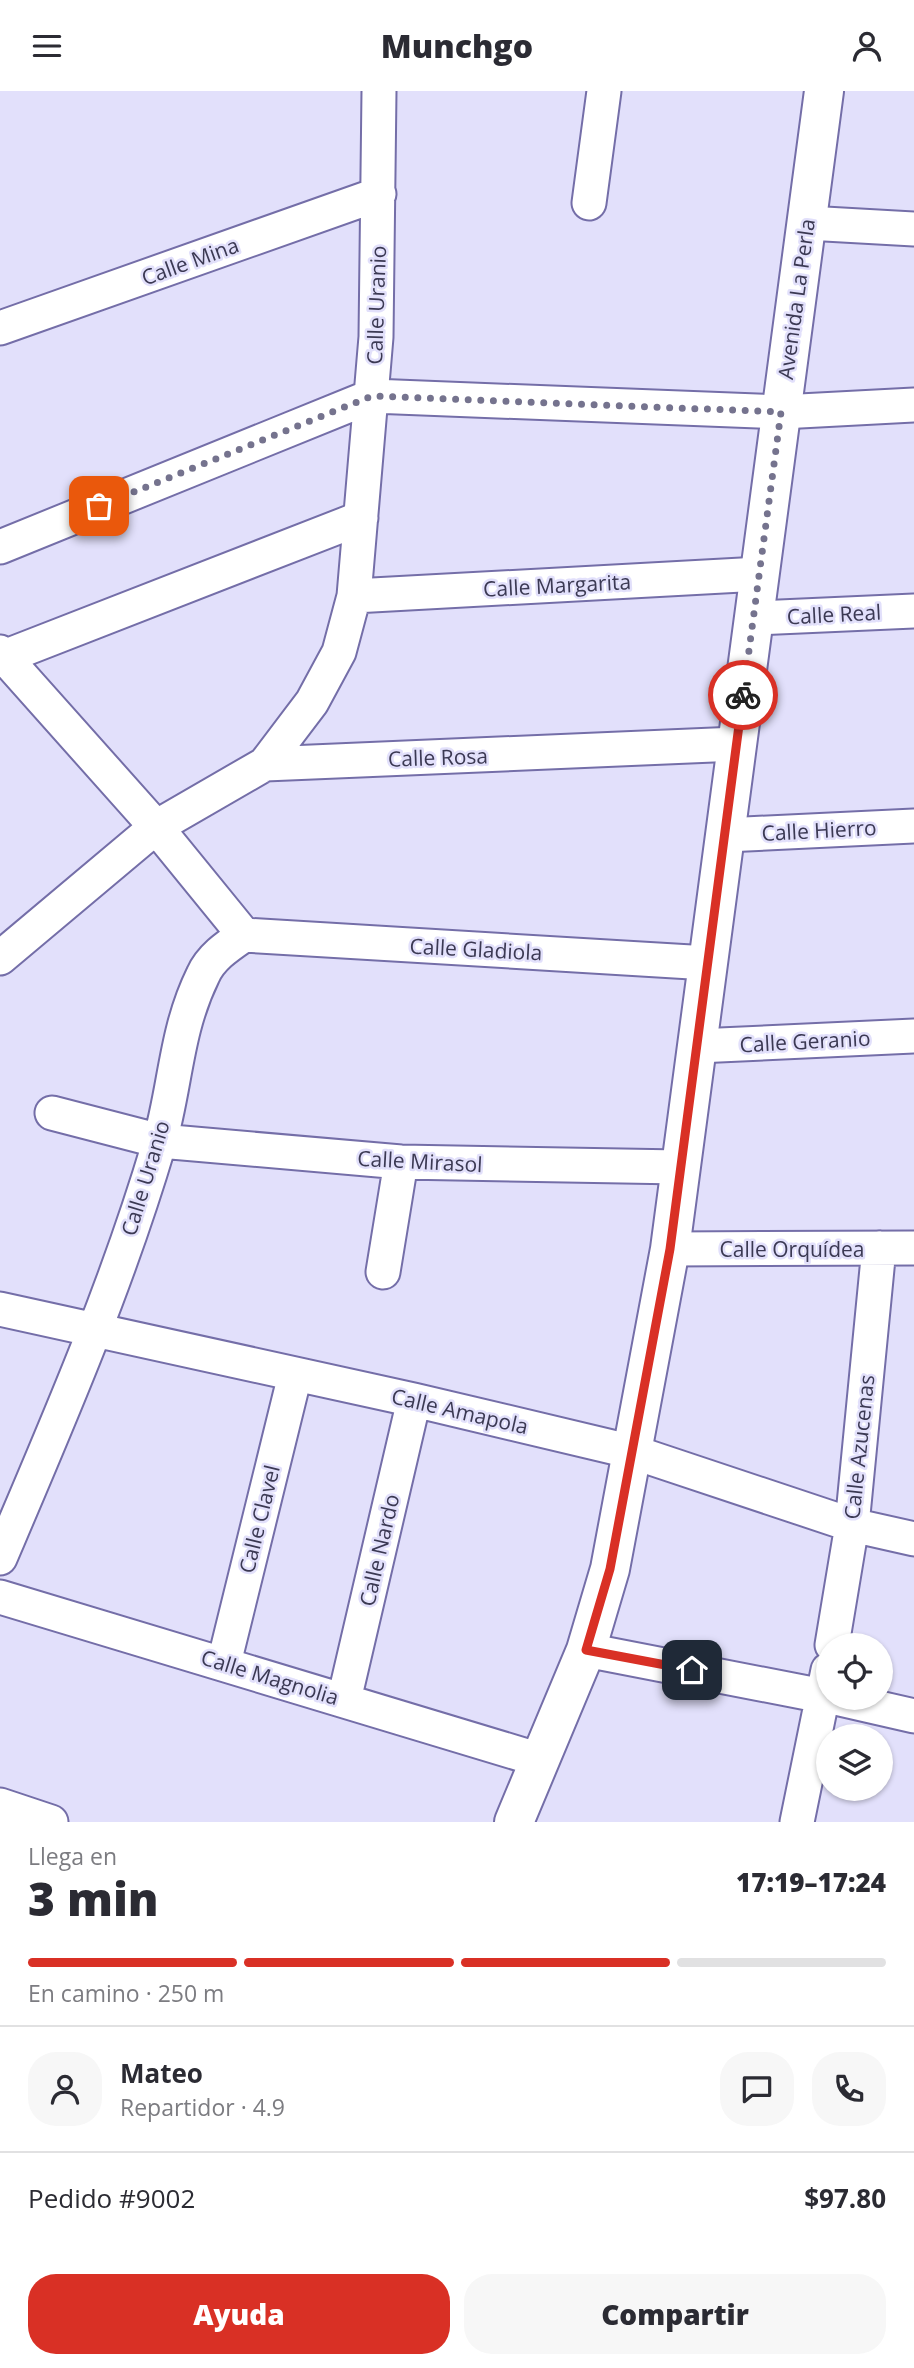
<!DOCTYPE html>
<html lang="es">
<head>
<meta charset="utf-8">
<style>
  body { margin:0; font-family:"Open Sans",sans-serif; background:#f7f7f7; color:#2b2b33; height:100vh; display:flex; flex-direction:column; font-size:26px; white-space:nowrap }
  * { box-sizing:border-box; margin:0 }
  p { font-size:23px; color:#7c7c81 }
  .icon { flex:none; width:38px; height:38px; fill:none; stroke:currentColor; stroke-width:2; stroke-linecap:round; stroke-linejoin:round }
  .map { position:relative; height:1731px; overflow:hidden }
  .side { display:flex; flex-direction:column; background:#fff; flex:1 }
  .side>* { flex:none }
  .fabs { position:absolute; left:816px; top:1542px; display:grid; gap:14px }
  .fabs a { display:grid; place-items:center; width:77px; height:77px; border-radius:50%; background:#fff; box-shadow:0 2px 5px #0004; font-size:35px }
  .pin { position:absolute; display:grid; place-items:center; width:60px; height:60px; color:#fff; margin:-30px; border-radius:14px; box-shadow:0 4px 10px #0006 }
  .courier { position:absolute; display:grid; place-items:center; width:70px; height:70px; margin:-35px; border:5px solid #d93025; border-radius:50%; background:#fff; color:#222; box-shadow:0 2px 9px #0007 }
  .summary em { font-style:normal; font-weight:800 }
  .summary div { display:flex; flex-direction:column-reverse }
  .summary { display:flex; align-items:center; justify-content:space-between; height:119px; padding:0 28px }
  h1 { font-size:46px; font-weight:800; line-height:52px }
  .bar { display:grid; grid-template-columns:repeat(4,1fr); gap:10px 7px; align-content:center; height:84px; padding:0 28px }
  .bar i { height:9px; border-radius:5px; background:#e1e1e2 }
  .bar .current { background:#d93025 }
  .bar p { grid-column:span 4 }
  .line { display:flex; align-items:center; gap:18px; padding:0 28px; border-top:2px solid #e1e1e2 }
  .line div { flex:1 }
  .round { display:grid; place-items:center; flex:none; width:74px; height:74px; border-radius:28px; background:#f7f7f7 }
  .action { display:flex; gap:14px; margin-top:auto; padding:14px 28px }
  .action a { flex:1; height:80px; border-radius:28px; background:#d93025; color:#fff; font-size:28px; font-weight:800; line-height:80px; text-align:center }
  .action a+a { background:#f7f7f7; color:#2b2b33 }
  header { display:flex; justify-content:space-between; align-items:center; height:91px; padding:0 28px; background:#fff; font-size:32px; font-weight:800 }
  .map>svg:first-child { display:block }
</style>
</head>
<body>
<header><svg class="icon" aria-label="menu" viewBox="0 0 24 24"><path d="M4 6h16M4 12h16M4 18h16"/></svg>Munchgo<svg class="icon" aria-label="person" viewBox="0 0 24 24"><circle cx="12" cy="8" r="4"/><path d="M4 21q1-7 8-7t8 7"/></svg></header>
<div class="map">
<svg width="914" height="1731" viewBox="0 0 914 1731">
  <rect width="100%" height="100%" fill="#e2e0fb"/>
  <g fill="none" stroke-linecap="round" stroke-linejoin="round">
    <g stroke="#746ea8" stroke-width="37">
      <path id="minor" d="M589 112 604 0
        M807 132 914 138
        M0 237 379 103
        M0 456 372 305 781 321 914 314
        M354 505 760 483
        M754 527 914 520
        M0 561 156 736 244 844
        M4 566 361 427
        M265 673 312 611 339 561 354 505 376 246 379 0
        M725 744 914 735
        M244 844 708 872
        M0 867 156 736 265 673 737 653
        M697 955 914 945
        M52 1022 160 1050 401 1071 680 1076
        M670 1158 914 1157
        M383 1181 401 1071
        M0 1218 414 1309 633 1361 852 1434 914 1448
        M0 1467C58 1331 117 1195 159 1053 176 995 175 941 203 884 211 866 228 855 244 844
        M0 1506 540 1669
        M832 1554 852 1434 879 1157
        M586 1559 828 1606
        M224 1572 295 1284
        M831 1606 914 1625
        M344 1609 414 1309
        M0 1714 51 1731
        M797 1731 828 1579"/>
    </g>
    <g stroke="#746ea8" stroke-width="42">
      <path id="tertiary" d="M514 1731 586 1559 610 1478 670 1158 824 0"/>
    </g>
    <use href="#minor" stroke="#fff" stroke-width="33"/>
    <use href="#tertiary" stroke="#fff" stroke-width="38"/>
  </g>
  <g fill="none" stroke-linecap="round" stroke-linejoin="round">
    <path stroke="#75738e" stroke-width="7" stroke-dasharray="0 12.6" d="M99 415 372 305 781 321 743 604"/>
    <path stroke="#d93025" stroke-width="9" d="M692 1579 586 1559 610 1478 670 1158 743 604"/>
  </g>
  <g text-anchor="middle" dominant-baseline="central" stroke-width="5" stroke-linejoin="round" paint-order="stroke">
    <g font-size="21" fill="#3b3953" stroke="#e2e0fb">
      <text transform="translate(190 170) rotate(-20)">Calle Mina</text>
      <text transform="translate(796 208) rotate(-82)">Avenida La Perla</text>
      <text transform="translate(376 214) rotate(-88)">Calle Uranio</text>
      <text transform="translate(557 494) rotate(-3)">Calle Margarita</text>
      <text transform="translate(834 523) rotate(-3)">Calle Real</text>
      <text transform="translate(438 666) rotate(-2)">Calle Rosa</text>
      <text transform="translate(819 739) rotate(-3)">Calle Hierro</text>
      <text transform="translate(476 858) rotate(3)">Calle Gladiola</text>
      <text transform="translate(805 950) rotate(-3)">Calle Geranio</text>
      <text transform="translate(420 1070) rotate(3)">Calle Mirasol</text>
      <text transform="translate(145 1087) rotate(-73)">Calle Uranio</text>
      <text x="792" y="1158">Calle Orquídea</text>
      <text transform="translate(460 1320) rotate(13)">Calle Amapola</text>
      <text transform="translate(859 1356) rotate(-84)">Calle Azucenas</text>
      <text transform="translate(259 1428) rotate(-76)">Calle Clavel</text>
      <text transform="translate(379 1459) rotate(-77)">Calle Nardo</text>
      <text transform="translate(270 1586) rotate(17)">Calle Magnolia</text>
    </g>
  </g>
</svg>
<div class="fabs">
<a><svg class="icon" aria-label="locate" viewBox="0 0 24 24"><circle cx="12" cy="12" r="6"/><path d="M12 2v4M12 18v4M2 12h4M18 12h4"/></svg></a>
<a><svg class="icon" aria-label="layers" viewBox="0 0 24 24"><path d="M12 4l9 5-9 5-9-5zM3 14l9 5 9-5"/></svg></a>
</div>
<div class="pin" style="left:99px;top:415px;background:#ea580c"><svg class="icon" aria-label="bag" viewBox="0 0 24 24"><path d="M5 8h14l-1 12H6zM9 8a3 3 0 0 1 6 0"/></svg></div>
<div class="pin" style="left:692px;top:1579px;background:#1f2937"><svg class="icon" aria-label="home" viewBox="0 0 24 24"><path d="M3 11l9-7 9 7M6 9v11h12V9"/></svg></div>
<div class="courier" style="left:743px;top:604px"><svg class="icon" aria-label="bike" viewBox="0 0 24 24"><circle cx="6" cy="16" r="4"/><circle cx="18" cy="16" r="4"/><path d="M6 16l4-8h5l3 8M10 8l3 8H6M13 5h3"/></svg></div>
</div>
<section class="side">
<div class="summary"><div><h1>3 min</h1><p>Llega en</p></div><em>17:19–17:24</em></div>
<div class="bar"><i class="current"></i><i class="current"></i><i class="current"></i><i></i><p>En camino · 250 m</p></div>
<div class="line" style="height:126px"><a class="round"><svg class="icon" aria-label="person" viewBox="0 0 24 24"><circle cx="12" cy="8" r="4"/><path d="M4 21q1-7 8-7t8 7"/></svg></a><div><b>Mateo</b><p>Repartidor · 4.9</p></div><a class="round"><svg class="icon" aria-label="chat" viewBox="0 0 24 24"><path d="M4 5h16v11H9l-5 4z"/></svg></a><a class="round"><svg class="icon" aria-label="phone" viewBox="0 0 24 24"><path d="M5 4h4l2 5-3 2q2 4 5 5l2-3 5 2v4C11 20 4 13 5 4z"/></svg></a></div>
<div class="line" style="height:91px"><div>Pedido #9002</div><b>$97.80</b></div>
<div class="action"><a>Ayuda</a><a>Compartir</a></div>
</section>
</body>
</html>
